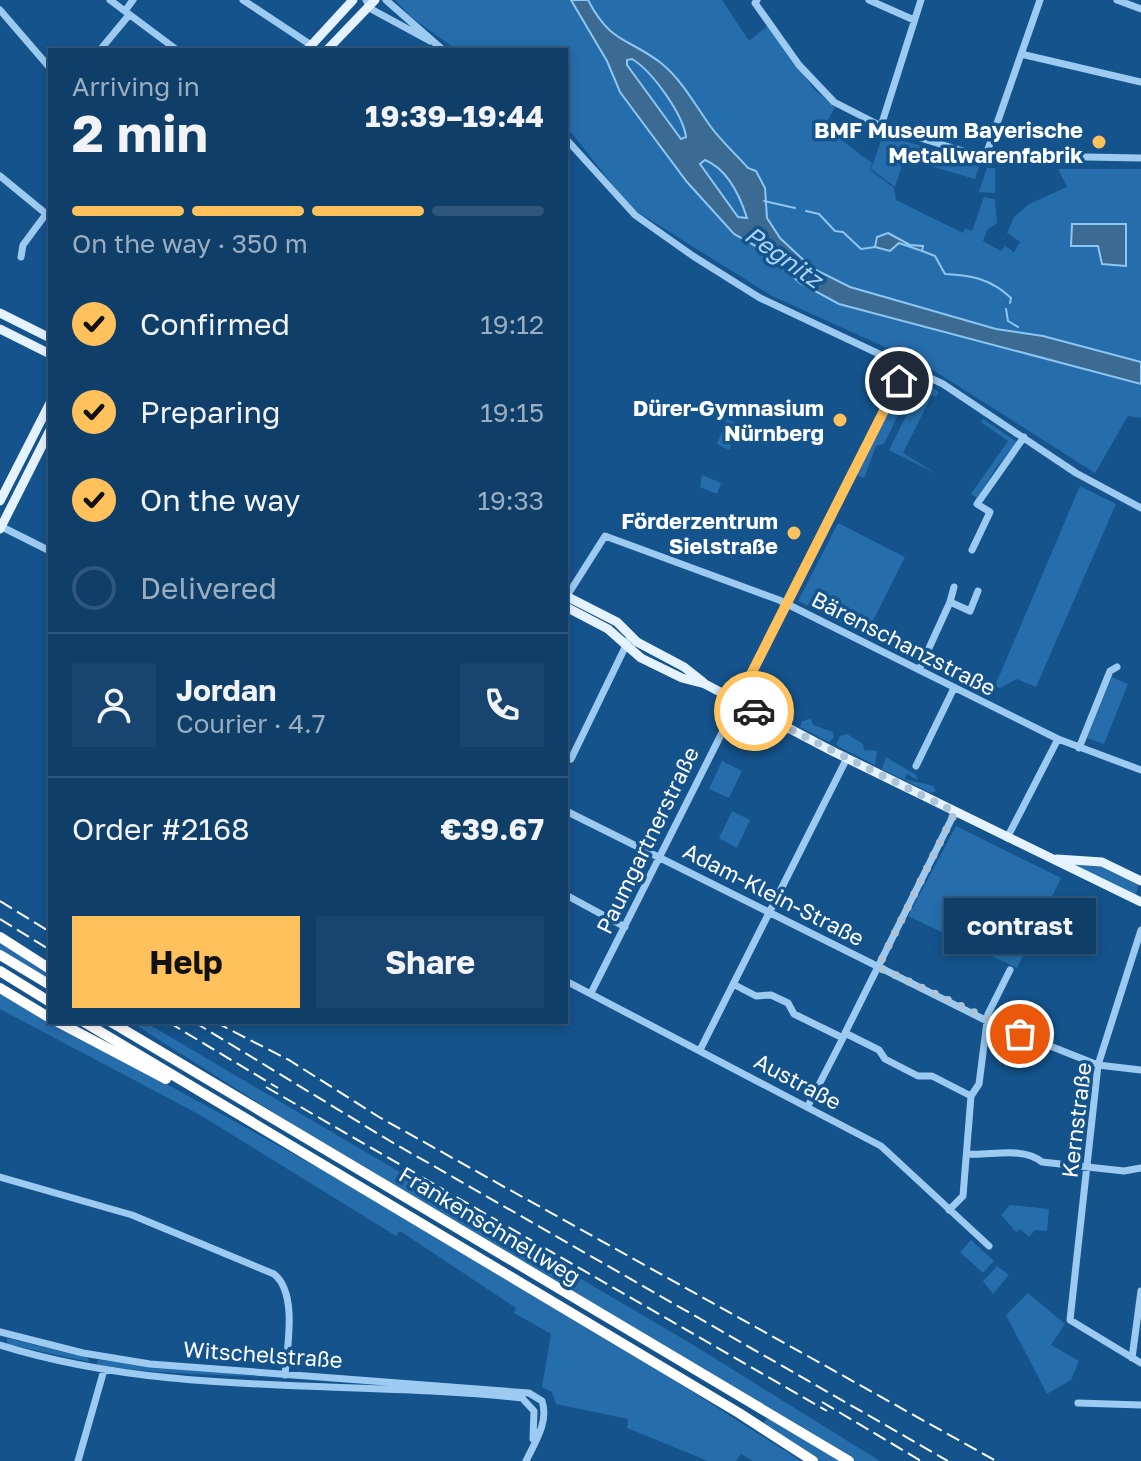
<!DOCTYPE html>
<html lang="en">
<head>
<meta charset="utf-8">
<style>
  body { margin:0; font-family:"Golos Text",sans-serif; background:#18456f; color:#f1f3f6; height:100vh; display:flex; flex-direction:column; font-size:30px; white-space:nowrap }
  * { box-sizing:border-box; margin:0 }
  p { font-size:26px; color:#9baec0 }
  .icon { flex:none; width:44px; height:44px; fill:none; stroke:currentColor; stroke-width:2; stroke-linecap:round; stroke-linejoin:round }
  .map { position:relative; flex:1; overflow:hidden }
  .drawer { position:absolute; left:48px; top:48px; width:520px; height:976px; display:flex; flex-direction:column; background:#0f3e69; border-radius:0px; box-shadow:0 4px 12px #0003,0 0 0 2px #2f577d }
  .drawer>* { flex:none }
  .pin { position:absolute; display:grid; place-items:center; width:68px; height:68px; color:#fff; margin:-34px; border:4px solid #fff; border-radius:50%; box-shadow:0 2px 8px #0007 }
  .courier { position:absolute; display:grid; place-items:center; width:80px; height:80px; margin:-40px; border:6px solid #ffc15b; border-radius:50%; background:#fff; color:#222; box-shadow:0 2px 10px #0007 }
  .bubble { position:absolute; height:56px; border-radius:0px; background:#0f3e69; box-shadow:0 4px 12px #0003,0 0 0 2px #2f577d; font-size:26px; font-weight:700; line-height:56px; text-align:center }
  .summary em { font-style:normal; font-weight:700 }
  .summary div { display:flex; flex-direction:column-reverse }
  .summary { display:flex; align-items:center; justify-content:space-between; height:136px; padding:0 24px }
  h1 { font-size:52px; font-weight:700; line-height:60px }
  .bar { display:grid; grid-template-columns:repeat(4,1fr); gap:12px 8px; align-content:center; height:96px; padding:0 24px }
  .bar i { height:10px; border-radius:6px; background:#2f577d }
  .bar .active { background:#ffc15b }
  .bar p { grid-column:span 4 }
  .line { display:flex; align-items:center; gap:20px; padding:0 24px; border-top:2px solid #2f577d }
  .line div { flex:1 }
  .round { display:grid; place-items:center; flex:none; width:84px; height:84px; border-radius:0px; background:#18456f }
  ol { padding:0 24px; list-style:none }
  li { display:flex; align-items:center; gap:24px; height:88px }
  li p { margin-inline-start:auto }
  li .icon { padding:8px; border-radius:50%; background:#ffc15b; color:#111; stroke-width:4 }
  li:last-child { color:#9baec0 }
  li i { width:44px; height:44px; border:4px solid #2f577d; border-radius:50% }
  .cta { display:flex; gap:16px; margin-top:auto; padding:16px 24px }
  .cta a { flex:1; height:92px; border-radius:0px; background:#ffc15b; color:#111; font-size:32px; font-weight:700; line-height:92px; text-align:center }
  .cta a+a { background:#18456f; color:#f1f3f6 }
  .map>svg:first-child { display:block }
</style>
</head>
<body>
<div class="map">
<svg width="1141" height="1461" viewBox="0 0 1141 1461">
  <rect width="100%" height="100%" fill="#14538c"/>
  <path fill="#266dab" d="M395 0H722L749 41 767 26 815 90 835 107 824 127 872 163 870 170 894 188 896 200 963 233 965 228 972 231 984 197 995 199 997 223 987 230 983 241 1001 251 1005 246 1014 252 1020 242 1007 233 1014 217 1029 204 1067 187 1058 169H1141V418L1128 416 1095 473 925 365 772 296 631 208 566 126V50H457L411 17Z
    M883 135 980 163 975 179 910 160 908 166 902 165 895 187 871 169Z
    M987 168H995V193L979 192Z
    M908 374 915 380 884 444 876 446 864 478 857 475Z
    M926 383 939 392 936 397 932 395 903 453 937 474 889 450 921 386Z
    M727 419 740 425 729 450 717 444Z
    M983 419 1017 442 996 468 977 498 971 494 1008 441 981 422Z
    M702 475 721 483 717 494 700 487Z
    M1080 486 1116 504 1036 687 1017 679 1000 688 995 686Z
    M838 523 905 557 866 635 798 601Z
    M1112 677 1128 684 1104 744 1087 738Z
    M760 692 769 702 795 711 794 722 791 723 752 704 753 694 757 704 769 711 771 706 762 701Z
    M811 719 813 725 833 732 834 738 829 742 800 727 802 721Z
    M847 734 863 744 864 750 877 751 875 765 836 745 840 736Z
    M886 757 916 775 918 780 907 774 905 779 933 786 936 791 931 793 882 769Z
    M722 761 742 771 729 798 709 789Z
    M732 811 750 820 737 848 719 838Z
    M956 826 1061 878 1017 968 908 916Z
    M1074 865H1098L1138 884 1136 896Z
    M0 942 50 975V980L0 950Z
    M0 992 328 1173 649 1364 801 1461H753L741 1454 736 1461H708L627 1428 628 1419 556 1404 552 1392 542 1387 551 1334 514 1313 516 1308 400 1231 396 1236 200 1115 0 1009Z
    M131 1022H145L695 1346 880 1461H856L833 1449 336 1152Z
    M1010 1205 1049 1209 1047 1231 1035 1230 1029 1237 1020 1229 1016 1232 1001 1215Z
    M971 1240 994 1261 983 1273 960 1252Z
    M997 1266 1009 1275 993 1294 983 1281Z
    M1028 1293 1065 1324 1051 1345 1079 1361 1071 1380 1047 1394 1006 1315Z
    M7 1338 88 1358 89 1362 7 1344Z
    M98 1360 264 1377C207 1374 154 1374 97 1365Z
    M767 1418 841 1461H819L763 1424Z"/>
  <path fill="#3b6a93" stroke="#8ec6f3" stroke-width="2" fill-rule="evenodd" d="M571 0H588C611 44 627 37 661 63 683 81 695 105 711 127 721 141 736 154 748 168L756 171 765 188 767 218 780 238 812 268 850 287 996 329 1043 336 1141 362V384L839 304 800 283 763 250 734 234 687 182 620 92 607 61ZM632 59C652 71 683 114 686 137L681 139 627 65V60ZM705 160C727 169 740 196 747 218L738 217 700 164Z
    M1072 224H1126V266L1102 264 1098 246H1071Z
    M888 233 910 245 923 246 922 251 899 243 890 251 875 247 877 237Z"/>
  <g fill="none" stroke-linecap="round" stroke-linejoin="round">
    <path stroke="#8ec6f3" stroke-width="2" d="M764 201 795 208
      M806 211 819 214 835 231 843 232 861 249 875 247
      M922 251 935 256 945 274C971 275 991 279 1011 298L1010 303
      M1006 309 1008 321 1018 327"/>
    <path stroke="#9ccaf0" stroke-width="7" d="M110 0 177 50
      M243 0 311 45
      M366 0 371 9 430 41
      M386 0 443 50
      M757 0 755 3 799 65 834 102 881 126 976 155 1141 158
      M869 0 914 20
      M1117 0 1141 9
      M0 10 50 68
      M125 11 133 0
      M100 50 129 15
      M1021 54 1141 82
      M881 126 921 0
      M566 139 635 215 693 256 760 298 943 384 1076 473 1141 508
      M986 155 1040 0
      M0 176 50 217
      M21 257 23 245 46 214
      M0 526 50 551
      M972 550 990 512 977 504 1024 437
      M567 596 605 536 779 600 1058 739 1141 770
      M950 602 954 587
      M919 670 950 602 970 611 978 591
      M1079 748 1110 671 1117 667
      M571 759 631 635
      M916 766 954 688
      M566 811 987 1021 1098 1065 1141 1070
      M955 812 845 1033 879 1050 885 1059 918 1076H932L971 1096
      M1007 838 1058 739
      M566 895 625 927
      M1141 930 1098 1065 1070 1320 1141 1363
      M566 981 881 1146 989 1246
      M733 984 756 996 771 995 788 1003 794 1014 843 1038 808 1106
      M591 993 899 381
      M700 1050 847 758
      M968 1154C990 1156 1023 1146 1042 1162L1124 1171 1141 1168
      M0 1177 132 1215 274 1274C298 1293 287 1348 285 1375
      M949 1210 963 1196 971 1096 979 1084 988 1014 1010 970
      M0 1332 83 1353 150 1364 529 1393 542 1401C549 1422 535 1442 526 1461
      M0 1345C170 1398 348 1379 522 1398L534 1411 533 1439
      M1132 1358 1141 1291
      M1078 1403 1141 1405
      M78 1461 104 1370"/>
    <path stroke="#e5f2ff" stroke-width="9" d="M307 50 353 0
      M327 50 375 0
      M0 313 50 338
      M0 329 50 354
      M0 501 50 403
      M0 529 50 430
      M566 596 617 622 637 642 684 667 703 682
      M566 607 608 629 641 658 682 678 705 684 832 751 1141 902
      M1057 859 1102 862 1141 881"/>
    <path stroke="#fff" stroke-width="10" d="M0 937 50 969
      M0 955 50 985
      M0 971 50 1002
      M0 988 50 1018
      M58 1022 166 1079
      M84 1022 739 1413 813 1461
      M111 1022 849 1461"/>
    <path stroke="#fff" stroke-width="2" stroke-dasharray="14 6" stroke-linecap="butt" d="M0 901 50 932
      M0 919 50 950
      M168 1022 278 1088
      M194 1022 390 1141 948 1461
      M215 1022 289 1060 379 1117 996 1461
      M266 1087 827 1411
      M822 1402 921 1461"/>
  </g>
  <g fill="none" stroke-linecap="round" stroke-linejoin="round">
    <path stroke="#adc3d7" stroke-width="8" stroke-dasharray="0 14.4" d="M754 711 955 812 878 967 1020 1034"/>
    <path stroke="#ffc15b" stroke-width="10" d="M754 711 737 702 899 381"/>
  </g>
  <g fill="#ffc15b" stroke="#14538c" stroke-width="3">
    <circle cx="1099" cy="142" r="8"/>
    <circle cx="840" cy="420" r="8"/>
    <circle cx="794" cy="533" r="8"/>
  </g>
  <g text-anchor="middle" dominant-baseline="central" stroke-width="7" stroke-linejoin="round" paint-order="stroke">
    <g font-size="22" font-weight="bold" fill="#fff" stroke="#14538c" text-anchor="end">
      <text x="1083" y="129">BMF Museum Bayerische<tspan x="1083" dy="25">Metallwarenfabrik</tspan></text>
      <text x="824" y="407">Dürer-Gymnasium<tspan x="824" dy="25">Nürnberg</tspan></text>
      <text x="778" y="520">Förderzentrum<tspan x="778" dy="25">Sielstraße</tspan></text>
    </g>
    <g font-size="22" fill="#fff" stroke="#14538c">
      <text transform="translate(904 643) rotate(27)">Bärenschanzstraße</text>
      <text transform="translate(647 840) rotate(-64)">Paumgartnerstraße</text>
      <text transform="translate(774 894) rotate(27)">Adam-Klein-Straße</text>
      <text transform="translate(798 1081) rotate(28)">Austraße</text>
      <text transform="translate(1076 1120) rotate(-83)">Kernstraße</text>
      <text transform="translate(490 1225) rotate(31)">Frankenschnellweg</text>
      <text transform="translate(263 1354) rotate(4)">Witschelstraße</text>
    </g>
    <g font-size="24" font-style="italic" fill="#a8d4f7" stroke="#14538c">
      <text transform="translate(784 256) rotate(35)">Pegnitz</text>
    </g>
  </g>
</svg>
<div class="pin" style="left:1020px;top:1034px;background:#ea580c"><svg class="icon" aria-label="bag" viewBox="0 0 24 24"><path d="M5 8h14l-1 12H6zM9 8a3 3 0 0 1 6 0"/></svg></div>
<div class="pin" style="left:899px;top:381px;background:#1f2937"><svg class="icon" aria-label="home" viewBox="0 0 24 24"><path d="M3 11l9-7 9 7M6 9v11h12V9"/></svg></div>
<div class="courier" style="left:754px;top:711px"><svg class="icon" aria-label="car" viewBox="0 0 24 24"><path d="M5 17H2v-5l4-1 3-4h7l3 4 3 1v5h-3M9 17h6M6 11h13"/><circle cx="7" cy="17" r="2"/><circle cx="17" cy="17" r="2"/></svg></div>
<div class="bubble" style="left:944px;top:898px;width:152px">contrast</div>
<section class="drawer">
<div class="summary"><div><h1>2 min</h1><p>Arriving in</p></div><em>19:39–19:44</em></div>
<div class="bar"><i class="active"></i><i class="active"></i><i class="active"></i><i></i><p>On the way · 350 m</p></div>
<ol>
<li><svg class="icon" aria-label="check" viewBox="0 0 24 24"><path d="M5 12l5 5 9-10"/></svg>Confirmed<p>19:12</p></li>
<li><svg class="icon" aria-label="check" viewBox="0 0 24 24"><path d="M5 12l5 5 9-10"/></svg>Preparing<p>19:15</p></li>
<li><svg class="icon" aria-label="check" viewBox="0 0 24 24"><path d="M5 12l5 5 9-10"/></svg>On the way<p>19:33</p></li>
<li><i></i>Delivered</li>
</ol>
<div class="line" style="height:144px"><a class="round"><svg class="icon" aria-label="person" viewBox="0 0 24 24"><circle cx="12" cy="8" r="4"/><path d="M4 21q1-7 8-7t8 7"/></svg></a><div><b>Jordan</b><p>Courier · 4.7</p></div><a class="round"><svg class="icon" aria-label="phone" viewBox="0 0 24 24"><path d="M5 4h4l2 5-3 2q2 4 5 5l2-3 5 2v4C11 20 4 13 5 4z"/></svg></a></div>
<div class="line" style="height:104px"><div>Order #2168</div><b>€39.67</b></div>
<div class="cta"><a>Help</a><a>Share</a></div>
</section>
</div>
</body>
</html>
